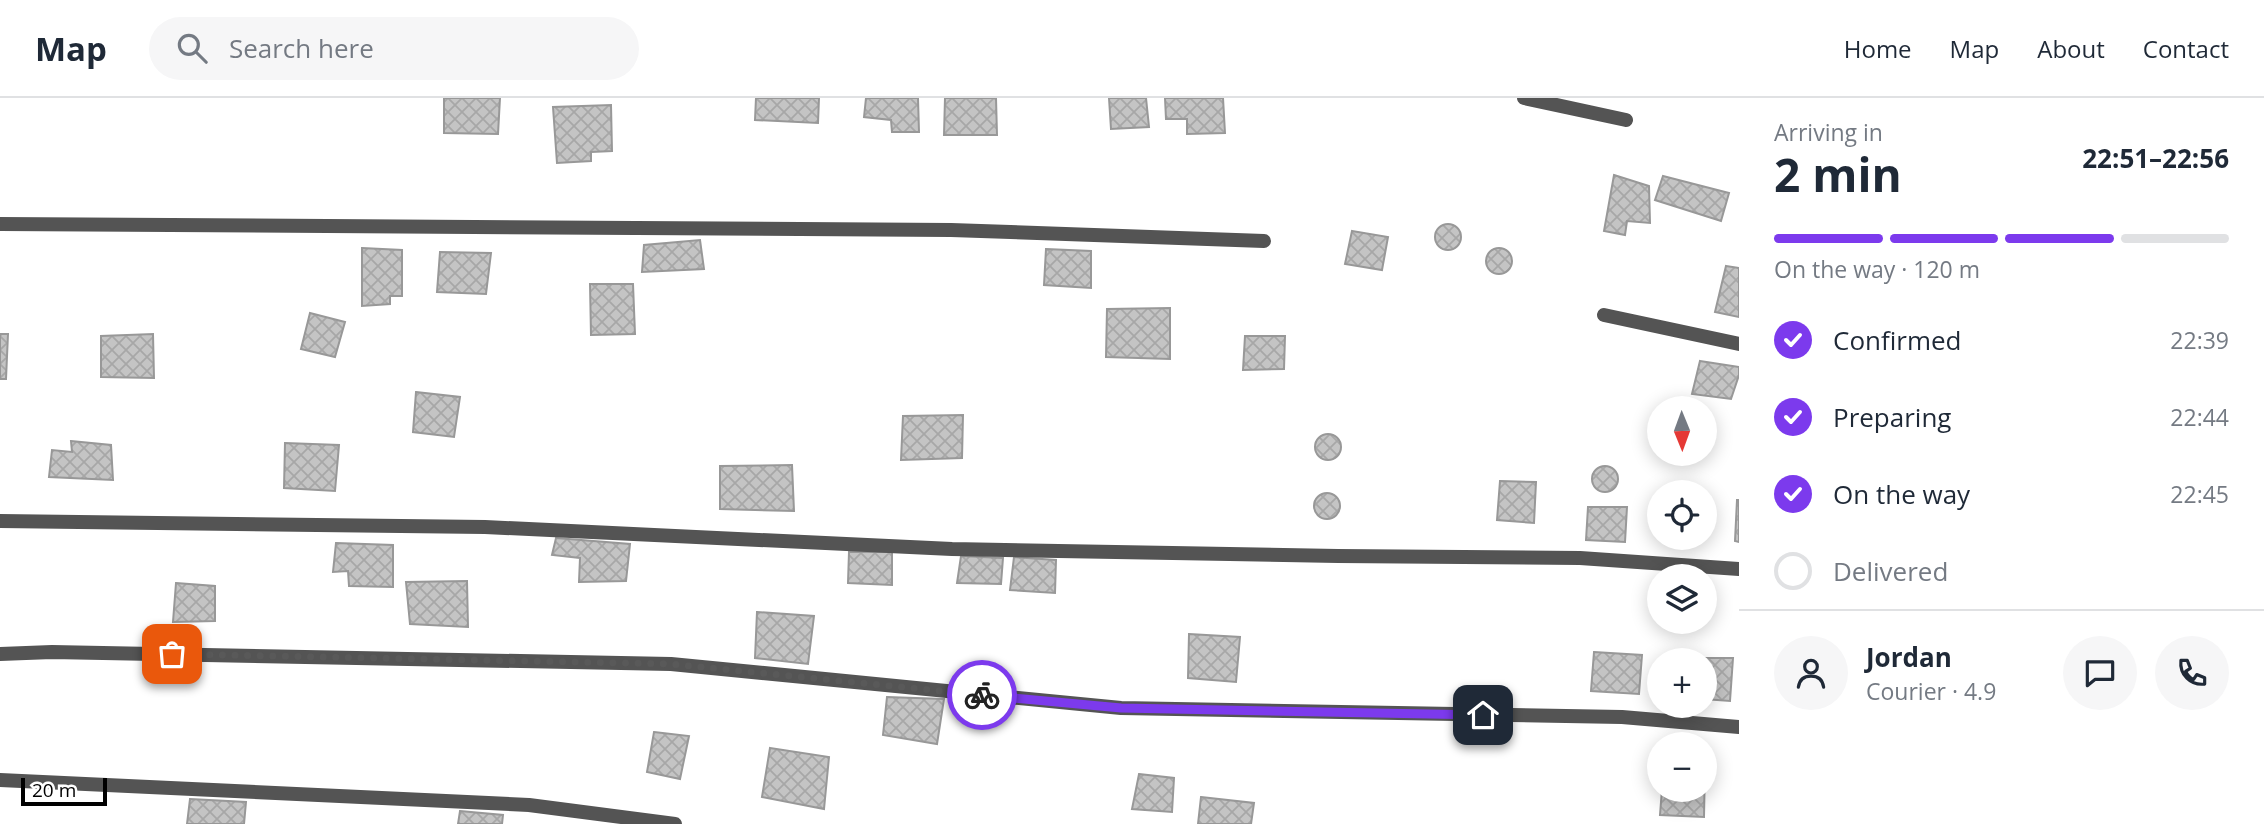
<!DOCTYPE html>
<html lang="en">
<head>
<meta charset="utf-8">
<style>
  body { margin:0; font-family:"Open Sans",sans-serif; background:#f6f6f7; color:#1f2937; height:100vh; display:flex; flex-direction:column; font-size:26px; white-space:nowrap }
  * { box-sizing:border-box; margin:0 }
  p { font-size:23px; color:#747a83 }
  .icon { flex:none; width:38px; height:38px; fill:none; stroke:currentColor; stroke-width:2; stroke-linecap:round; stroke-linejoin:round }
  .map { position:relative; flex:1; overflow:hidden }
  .details { display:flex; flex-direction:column; background:#fff; width:525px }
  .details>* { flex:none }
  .needle { width:46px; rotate:179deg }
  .controls { position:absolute; left:1647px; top:298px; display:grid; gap:14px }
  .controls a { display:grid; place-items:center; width:70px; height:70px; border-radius:50%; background:#fff; box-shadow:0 4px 18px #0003; font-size:35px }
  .scale { position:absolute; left:21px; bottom:18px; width:86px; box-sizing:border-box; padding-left:7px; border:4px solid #000; border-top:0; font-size:19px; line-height:24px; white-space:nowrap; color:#000; -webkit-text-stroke:5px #fff; paint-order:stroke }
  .pin { position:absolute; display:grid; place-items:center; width:60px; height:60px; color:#fff; margin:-30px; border-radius:14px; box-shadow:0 4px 10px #0006 }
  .courier { position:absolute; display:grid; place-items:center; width:70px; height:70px; margin:-35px; border:5px solid #7c3aed; border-radius:50%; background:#fff; color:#222; box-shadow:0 2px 9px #0007 }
  .headline em { font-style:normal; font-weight:700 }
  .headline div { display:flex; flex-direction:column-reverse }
  .headline { display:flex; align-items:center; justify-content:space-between; height:119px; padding:0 35px }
  h1 { font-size:46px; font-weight:700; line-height:52px }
  .bar { display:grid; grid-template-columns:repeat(4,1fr); gap:10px 7px; align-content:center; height:84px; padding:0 35px }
  .bar i { height:9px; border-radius:5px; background:#e0e1e3 }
  .bar .selected { background:#7c3aed }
  .bar p { grid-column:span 4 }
  .line { display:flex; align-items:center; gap:18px; padding:0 35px; border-top:2px solid #e0e1e3 }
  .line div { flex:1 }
  .round { display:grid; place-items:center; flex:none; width:74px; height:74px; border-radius:37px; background:#f6f6f7 }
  ol { padding:0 35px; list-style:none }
  li { display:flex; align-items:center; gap:21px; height:77px }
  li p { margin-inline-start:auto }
  li .icon { padding:7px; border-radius:50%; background:#7c3aed; color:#fff; stroke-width:4 }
  li:last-child { color:#747a83 }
  li i { width:38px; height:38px; border:4px solid #e0e1e3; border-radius:50% }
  header { display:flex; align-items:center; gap:42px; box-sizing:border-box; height:98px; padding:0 35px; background:#fff; border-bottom:2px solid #e0e1e3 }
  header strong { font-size:33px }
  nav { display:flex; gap:38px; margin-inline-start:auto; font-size:24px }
  .search { width:490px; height:63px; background:#f6f6f7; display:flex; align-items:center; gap:18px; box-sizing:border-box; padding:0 24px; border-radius:38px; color:#747a83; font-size:26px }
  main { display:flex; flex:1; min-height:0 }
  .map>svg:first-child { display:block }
</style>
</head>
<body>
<header>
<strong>Map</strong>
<div class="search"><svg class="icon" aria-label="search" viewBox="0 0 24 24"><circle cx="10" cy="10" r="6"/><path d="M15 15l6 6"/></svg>Search here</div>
<nav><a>Home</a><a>Map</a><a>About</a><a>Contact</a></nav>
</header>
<main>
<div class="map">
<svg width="1739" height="726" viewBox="0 0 1739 726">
  <defs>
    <pattern id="building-cross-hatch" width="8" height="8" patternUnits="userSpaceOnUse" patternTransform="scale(1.75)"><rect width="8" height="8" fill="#c4c4c4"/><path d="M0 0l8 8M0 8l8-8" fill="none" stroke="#a7a7a7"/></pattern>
  </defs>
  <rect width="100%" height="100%" fill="#fff"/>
  <path fill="url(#building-cross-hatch)" stroke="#989898" stroke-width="2" d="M444 0H500L498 36 444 35Z
    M756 0H819L818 25 755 22Z
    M866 0H918L919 34H892L891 22 864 19Z
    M945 0H996L997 37H944Z
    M1109 0H1146L1149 29 1111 31Z
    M1165 0H1223L1225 35 1187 36V21H1166Z
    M611 7 612 53 591 54V63L557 65 553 9Z
    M1614 77 1649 88 1650 125 1627 123 1625 137 1604 133Z
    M1663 78 1729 95 1721 123 1655 102Z
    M1435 139a13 13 0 1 1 26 0a13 13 0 1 1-26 0Z
    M1352 133 1388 139 1382 172 1345 166Z
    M700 142 704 171 642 174 644 147Z
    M1486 163a13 13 0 1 1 26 0a13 13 0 1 1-26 0Z
    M362 150 402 152V198H390V206L362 208Z
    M1046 151 1091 153V190L1044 187Z
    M440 154 491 155 486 196 437 194Z
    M1726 168 1739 170V219L1715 214Z
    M590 186H633L635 236 591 237Z
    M1170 210V261L1106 259 1107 211Z
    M310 215 345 224 335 259 301 251Z
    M0 236H8L6 281H0Z
    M153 236 154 280 101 279V238Z
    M1245 238H1285L1284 271 1243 272Z
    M1700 263 1739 269V277L1731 301 1692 296Z
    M416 294 460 299 454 339 413 334Z
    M963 317 962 360 901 362 903 318Z
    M1315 349a13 13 0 1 1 26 0a13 13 0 1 1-26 0Z
    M71 343 111 347 113 382 49 379 52 352 72 354Z
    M285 345 339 347 335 393 284 390Z
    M792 367 794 413 720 411V368Z
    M1592 381a13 13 0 1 1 26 0a13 13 0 1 1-26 0Z
    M1500 383 1536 384 1534 425 1497 422Z
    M1314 408a13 13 0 1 1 26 0a13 13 0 1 1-26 0Z
    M1737 402H1739V444L1735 443Z
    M1588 409H1627L1625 444 1586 442Z
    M556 440 630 446 626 483 579 484 580 460 552 457Z
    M336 445 393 447V489L349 488 348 473 333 474Z
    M849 454H892V487L848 485Z
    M961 458 1003 460 1001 486 957 485Z
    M1014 459 1056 462 1055 495 1010 492Z
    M467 483 468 529 410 526 406 484Z
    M176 485 215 488V523L173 524Z
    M757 514 814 518 808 566 755 560Z
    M1189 536 1240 539 1236 584 1188 580Z
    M1594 554 1642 557 1639 596 1591 593Z
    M1689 560H1733L1730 603 1704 601V562H1689Z
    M887 599 944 601 937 646 883 637Z
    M654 634 689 638 680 681 647 674Z
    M770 650 829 659 824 711 762 699Z
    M1705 665 1704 719 1660 717 1662 691H1704Z
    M1139 676 1174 680 1172 714 1132 711Z
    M1201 699 1254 705 1251 726H1198Z
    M190 701 246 704 244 726H187Z
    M460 713 503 717 502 726H458Z"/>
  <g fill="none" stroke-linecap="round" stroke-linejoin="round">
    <path stroke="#545454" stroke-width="14" d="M1524 0 1626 22
      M0 126 951 132 1264 143
      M1604 217 1739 246
      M0 423 485 429 952 451 1338 458 1580 460 1739 471
      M0 556 52 554 671 566 1121 610 1622 619 1739 629
      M0 682 529 707 675 726"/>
  </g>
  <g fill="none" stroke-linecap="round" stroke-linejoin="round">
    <path stroke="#595959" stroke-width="7" stroke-dasharray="0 12.6" d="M172 556 671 566 982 597"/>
    <path stroke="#7c3aed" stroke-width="9" d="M982 597 1121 610 1483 617"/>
  </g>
</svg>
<div class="controls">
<a><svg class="needle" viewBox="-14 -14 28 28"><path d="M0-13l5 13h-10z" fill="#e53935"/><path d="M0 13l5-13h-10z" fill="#747a83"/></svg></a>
<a><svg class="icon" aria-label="locate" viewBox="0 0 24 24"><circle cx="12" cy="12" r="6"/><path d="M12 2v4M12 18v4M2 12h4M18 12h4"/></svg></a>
<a><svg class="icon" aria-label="layers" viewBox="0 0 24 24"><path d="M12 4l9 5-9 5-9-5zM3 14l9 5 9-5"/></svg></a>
<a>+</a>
<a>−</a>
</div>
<div class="scale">20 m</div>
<div class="pin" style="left:172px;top:556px;background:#ea580c"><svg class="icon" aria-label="bag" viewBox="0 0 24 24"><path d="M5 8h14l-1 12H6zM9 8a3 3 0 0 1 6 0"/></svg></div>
<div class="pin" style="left:1483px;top:617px;background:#1f2937"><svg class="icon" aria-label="home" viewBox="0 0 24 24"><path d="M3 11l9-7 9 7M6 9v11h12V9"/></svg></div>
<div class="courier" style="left:982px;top:597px"><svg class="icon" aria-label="bike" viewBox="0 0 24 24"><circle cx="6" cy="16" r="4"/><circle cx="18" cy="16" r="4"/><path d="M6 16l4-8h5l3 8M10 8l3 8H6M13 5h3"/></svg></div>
</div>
<section class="details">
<div class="headline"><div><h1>2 min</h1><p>Arriving in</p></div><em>22:51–22:56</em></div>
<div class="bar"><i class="selected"></i><i class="selected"></i><i class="selected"></i><i></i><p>On the way · 120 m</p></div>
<ol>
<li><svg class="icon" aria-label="check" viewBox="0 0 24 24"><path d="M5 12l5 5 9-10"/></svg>Confirmed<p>22:39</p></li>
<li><svg class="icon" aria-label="check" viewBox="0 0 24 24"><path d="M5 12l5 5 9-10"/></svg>Preparing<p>22:44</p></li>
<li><svg class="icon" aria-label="check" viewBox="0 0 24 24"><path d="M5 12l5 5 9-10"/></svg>On the way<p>22:45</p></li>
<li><i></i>Delivered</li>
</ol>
<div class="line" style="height:126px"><a class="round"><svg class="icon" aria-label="person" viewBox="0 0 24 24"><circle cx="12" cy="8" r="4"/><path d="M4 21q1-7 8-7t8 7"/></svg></a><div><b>Jordan</b><p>Courier · 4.9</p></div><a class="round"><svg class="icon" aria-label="chat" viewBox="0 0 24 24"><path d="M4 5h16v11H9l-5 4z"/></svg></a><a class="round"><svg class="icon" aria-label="phone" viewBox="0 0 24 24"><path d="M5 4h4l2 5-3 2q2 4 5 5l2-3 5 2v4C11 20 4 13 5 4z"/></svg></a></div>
</section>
</main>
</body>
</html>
